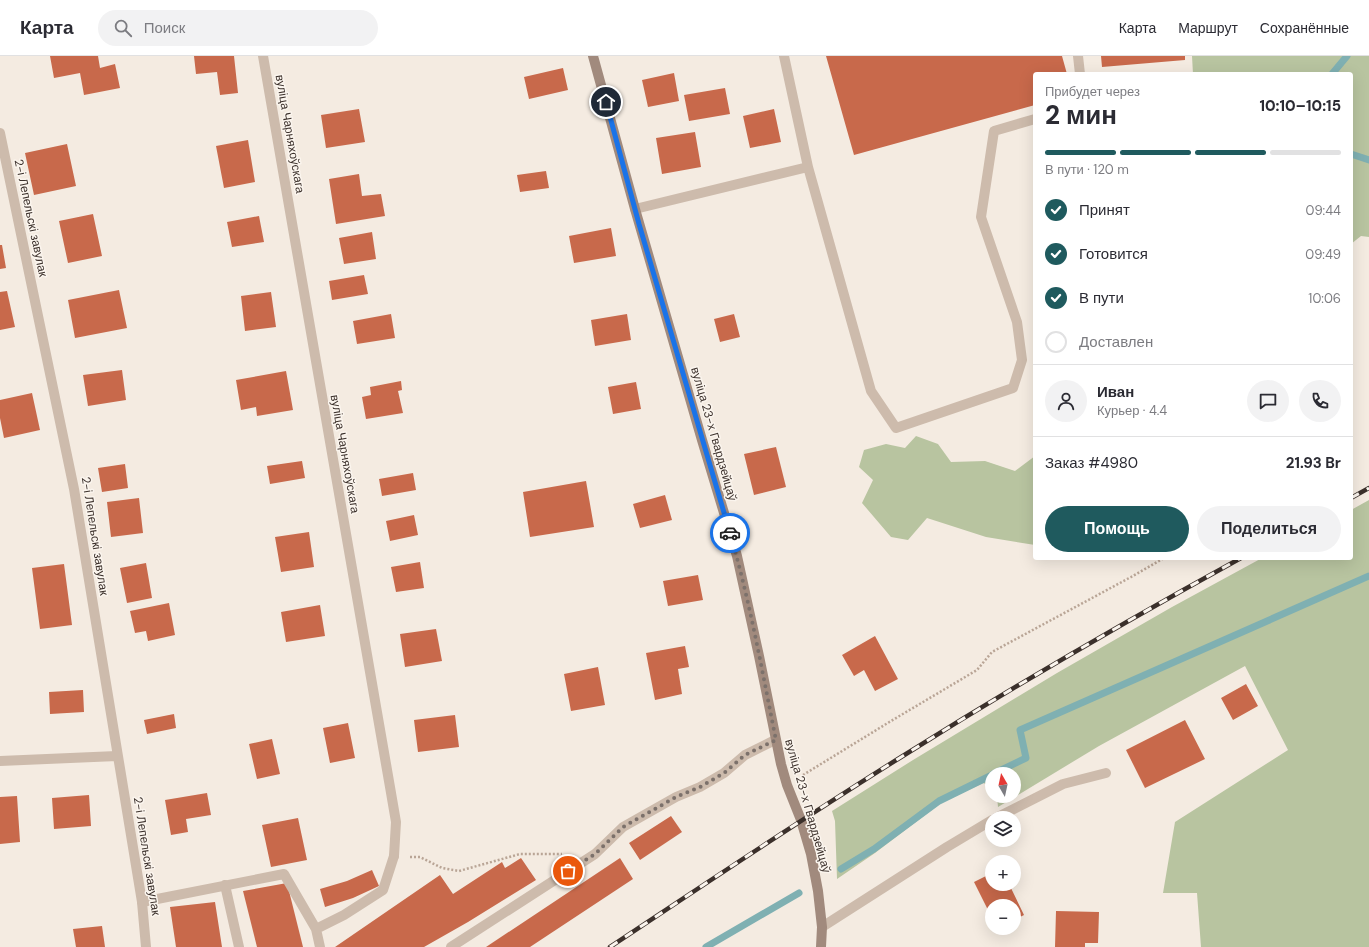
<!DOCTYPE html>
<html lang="ru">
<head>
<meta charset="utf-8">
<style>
  body { margin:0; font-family:"DM Sans",sans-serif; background:#f2f2f3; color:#2b2b33; height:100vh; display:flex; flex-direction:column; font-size:15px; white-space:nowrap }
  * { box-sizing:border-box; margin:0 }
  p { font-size:13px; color:#7c7c81 }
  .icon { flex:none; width:22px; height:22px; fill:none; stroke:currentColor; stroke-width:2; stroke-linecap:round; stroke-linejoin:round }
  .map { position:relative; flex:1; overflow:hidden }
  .details { position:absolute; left:1033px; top:16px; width:320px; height:488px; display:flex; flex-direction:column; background:#fff; border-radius:4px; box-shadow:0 4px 16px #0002 }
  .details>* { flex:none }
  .needle { width:26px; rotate:351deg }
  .fabs { position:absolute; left:985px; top:711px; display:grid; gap:8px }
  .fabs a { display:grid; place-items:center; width:36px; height:36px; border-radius:50%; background:#fff; box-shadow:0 4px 16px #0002; font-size:20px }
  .pin { position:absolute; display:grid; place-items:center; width:34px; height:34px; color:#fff; margin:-17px; border:2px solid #fff; border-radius:50%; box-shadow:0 1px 4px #0007 }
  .courier { position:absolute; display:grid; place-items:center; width:40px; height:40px; margin:-20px; border:3px solid #1a73e8; border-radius:50%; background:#fff; color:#222; box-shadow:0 1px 5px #0007 }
  .head em { font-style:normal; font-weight:800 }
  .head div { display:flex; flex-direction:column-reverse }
  .head { display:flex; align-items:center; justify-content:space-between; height:68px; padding:0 12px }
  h1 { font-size:26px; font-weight:800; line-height:30px }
  .bar { display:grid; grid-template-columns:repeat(4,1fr); gap:6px 4px; align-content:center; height:48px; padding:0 12px }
  .bar i { height:5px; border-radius:3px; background:#e1e1e2 }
  .bar .selected { background:#1f5a5e }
  .bar p { grid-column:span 4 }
  .line { display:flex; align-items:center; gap:10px; padding:0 12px; border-top:1px solid #e1e1e2 }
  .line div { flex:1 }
  .round { display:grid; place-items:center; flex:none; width:42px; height:42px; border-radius:21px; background:#f2f2f3 }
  ol { padding:0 12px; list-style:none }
  li { display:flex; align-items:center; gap:12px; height:44px }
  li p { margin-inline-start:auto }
  li .icon { padding:4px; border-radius:50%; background:#1f5a5e; color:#fff; stroke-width:4 }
  li:last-child { color:#7c7c81 }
  li i { width:22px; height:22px; border:2px solid #e1e1e2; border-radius:50% }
  .button { display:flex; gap:8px; margin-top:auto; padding:8px 12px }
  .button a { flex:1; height:46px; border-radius:24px; background:#1f5a5e; color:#fff; font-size:16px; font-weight:800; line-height:46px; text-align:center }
  .button a+a { background:#f2f2f3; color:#2b2b33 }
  header { display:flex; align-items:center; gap:24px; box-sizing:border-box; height:56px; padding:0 20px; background:#fff; border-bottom:1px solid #e1e1e2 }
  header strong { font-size:19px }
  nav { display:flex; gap:22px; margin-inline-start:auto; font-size:14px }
  .search { width:280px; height:36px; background:#f2f2f3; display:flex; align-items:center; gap:10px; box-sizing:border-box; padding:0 14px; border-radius:22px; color:#7c7c81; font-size:15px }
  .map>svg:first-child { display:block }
</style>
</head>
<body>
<header>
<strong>Карта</strong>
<div class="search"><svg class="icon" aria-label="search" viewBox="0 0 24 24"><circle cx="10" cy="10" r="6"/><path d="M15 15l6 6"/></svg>Поиск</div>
<nav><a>Карта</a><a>Маршрут</a><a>Сохранённые</a></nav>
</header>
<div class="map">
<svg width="1369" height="891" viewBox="0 0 1369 891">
  <rect width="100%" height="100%" fill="#f4ebe1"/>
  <path fill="#b8c4a0" d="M1192 0H1369V181L1361 180 1351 188V18H1193Z
    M916 380 938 388 951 406 985 405 1015 415 1035 400V489L986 481 927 462 908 484 891 481 862 447 873 424 859 411 864 394 886 388 905 392Z
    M1369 444V891H1201L1197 837H1163L1175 766 1288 694 1245 610 1099 690 998 751 997 740H1014V718H992V730L983 727 941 747 875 797 837 823 835 765 832 755 913 704 1057 617 1172 551 1262 502H1351V454Z"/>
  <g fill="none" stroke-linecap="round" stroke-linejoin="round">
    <path stroke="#7fb0b2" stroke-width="7" d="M1332 18 1347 0
      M1351 98 1369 104
      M993 718 1026 702 1020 674 1369 520
      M841 813 874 793 939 745 992 719
      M706 891 799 837"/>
  </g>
  <path fill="#c8694b" d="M50 0H98L100 12 115 8 120 32 84 39 80 17 54 22Z
    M194 0H234L238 37 220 39 217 16 196 18Z
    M826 0H1062L1067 18H1035V49L854 99Z
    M1101 0H1185V4L1102 11Z
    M563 12 568 34 529 43 524 21Z
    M674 17 679 45 648 51 642 24Z
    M725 32 730 58 689 65 684 39Z
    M359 53 365 86 326 92 321 59Z
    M774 53 781 86 750 92 743 60Z
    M695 76 701 111 662 118 656 82Z
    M248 84 255 126 224 132 216 90Z
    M67 88 76 130 34 139 25 97Z
    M546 115 549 132 520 136 517 119Z
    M359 118 362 140 381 138 385 160 336 168 329 123Z
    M93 158 102 200 68 207 59 165Z
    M259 160 264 186 232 191 227 166Z
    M611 172 616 200 574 207 569 180Z
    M372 176 376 203 344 208 339 182Z
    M0 189H2L6 212 0 213Z
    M364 219 368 238 332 244 329 225Z
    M119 234 127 272 75 282 68 244Z
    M7 235 15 271 0 274V236Z
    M271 236 276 271 245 275 241 240Z
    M391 258 395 282 357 288 353 265Z
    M627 258 631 284 595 290 591 264Z
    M734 258 740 281 720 286 714 263Z
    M122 314 126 344 88 350 83 319Z
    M286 315 293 354 257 360 256 351 241 354 236 324Z
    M401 325 402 334 398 335 403 357 366 363 362 341 371 339 370 331Z
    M636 326 641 353 613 358 608 331Z
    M32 337 40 374 4 382 0 362V344Z
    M776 391 786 431 754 439 744 398Z
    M302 405 305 422 270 428 267 410Z
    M125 408 128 432 102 436 98 412Z
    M413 417 416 434 382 440 379 423Z
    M586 425 594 471 530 481 523 436Z
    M665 439 672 464 640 472 633 448Z
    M139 442 143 477 111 481 107 446Z
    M414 459 418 479 390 485 386 465Z
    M309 476 314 511 281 516 275 481Z
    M420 506 424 532 396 536 391 511Z
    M146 507 152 542 127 547 120 512Z
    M64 508 72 569 40 573 32 512Z
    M698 519 703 544 668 550 663 525Z
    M169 547 175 579 148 585 146 575 135 577 130 555Z
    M320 549 325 580 286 586 281 556Z
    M436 573 442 605 405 611 400 578Z
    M875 580 898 623 875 635 864 614 854 620 842 599Z
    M685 590 689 611 678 613 682 638 655 644 646 597Z
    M598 611 605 649 571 655 564 618Z
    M1246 628 1258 650 1233 664 1221 642Z
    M83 634 84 656 50 658 49 636Z
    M174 658 176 672 147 678 144 664Z
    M455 659 459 691 418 696 414 664Z
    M1185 664 1205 703 1145 732 1126 694Z
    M348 667 355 702 330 707 323 672Z
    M272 683 280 718 257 723 249 688Z
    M207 737 211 759 186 763 188 776 171 779 165 744Z
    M89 739 91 770 54 773 52 742Z
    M17 740 20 786 0 788V741Z
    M671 760 682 776 640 804 629 787Z
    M298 762 307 804 271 811 262 769Z
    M521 802 536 824 468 866 424 891H335L440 819 453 838 502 806 505 812Z
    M620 802 633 823 530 891H486Z
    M372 814 379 830 353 842 325 851 320 833 347 825Z
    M992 817V828H1009L1024 859 1014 864V850H992V862L974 826Z
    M287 827 303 891H257L243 835Z
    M215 846 222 891H176L170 851Z
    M1056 855 1099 856 1098 887H1085V891H1055Z
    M102 870 105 891H76L73 873Z"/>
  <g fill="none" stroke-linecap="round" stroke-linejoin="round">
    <path stroke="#b9a596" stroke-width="2.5" stroke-dasharray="2 2" stroke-linecap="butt" d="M803 719 891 665 977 614 992 596 1131 521 1164 502
      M410 801H420L442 812 459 815 520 798H562"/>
    <path stroke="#cdbbac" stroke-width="10" d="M784 0 808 111 871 335 896 372 1013 332 1022 304 1017 266 981 161 994 75 1035 63
      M1078 0 1080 18
      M635 153 808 111
      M996 762 1063 728 1106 717
      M225 829 239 891
      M142 846 284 818 316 873 320 891
      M822 871 947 791 992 764
      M316 873 344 859 383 834 394 800
      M451 891 595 798 623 771 676 741 700 731 724 717 745 699 775 684"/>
    <path stroke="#cdbbac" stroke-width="10" d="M263 0 390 731 396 766 394 800
      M0 77 74 433 142 846 146 891
      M0 705 117 700"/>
    <path stroke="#a18a7d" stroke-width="10" d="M593 0 635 153 702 384 737 500 759 600 781 708 787 729 801 764 811 798 818 835 822 871 821 891"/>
    <g stroke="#3b302b" stroke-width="4.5">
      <path id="rail" d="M1351 442 1369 432
        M610 891C708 826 806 760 906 698 1016 629 1128 564 1241 502"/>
    </g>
    <use href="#rail" stroke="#fbf5ee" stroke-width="3" stroke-dasharray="9" stroke-linecap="butt"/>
  </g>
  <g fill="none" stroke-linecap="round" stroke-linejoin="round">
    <path stroke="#7c716b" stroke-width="4" stroke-dasharray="0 7.2" d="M568 815 595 798 623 771 676 741 700 731 724 717 745 699 776 684C762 615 750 545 730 477"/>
    <path stroke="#1a73e8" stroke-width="5" d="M606 46 639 168 730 477"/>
  </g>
  <g text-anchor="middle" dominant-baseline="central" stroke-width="3" stroke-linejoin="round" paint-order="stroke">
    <g font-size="12" fill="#3b302b" stroke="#fbf5ee">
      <text transform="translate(290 78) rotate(80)">вуліца Чарняхоўскага</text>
      <text transform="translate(31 162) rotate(78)">2-і Лепельскі завулак</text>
      <text transform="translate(714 378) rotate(74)">вуліца 23-х Гвардзейцаў</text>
      <text transform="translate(345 398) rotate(80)">вуліца Чарняхоўскага</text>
      <text transform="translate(95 480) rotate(81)">2-і Лепельскі завулак</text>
      <text transform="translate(808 750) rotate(74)">вуліца 23-х Гвардзейцаў</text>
      <text transform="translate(147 800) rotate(81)">2-і Лепельскі завулак</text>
    </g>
  </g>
</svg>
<div class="fabs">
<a><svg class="needle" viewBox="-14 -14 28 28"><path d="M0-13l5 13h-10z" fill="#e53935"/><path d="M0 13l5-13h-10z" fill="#7c7c81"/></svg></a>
<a><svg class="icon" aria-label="layers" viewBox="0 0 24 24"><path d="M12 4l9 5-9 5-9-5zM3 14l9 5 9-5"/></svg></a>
<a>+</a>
<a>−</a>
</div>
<div class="pin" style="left:568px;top:815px;background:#ea580c"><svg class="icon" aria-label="bag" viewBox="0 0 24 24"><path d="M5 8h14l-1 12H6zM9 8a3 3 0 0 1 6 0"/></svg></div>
<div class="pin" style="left:606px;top:46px;background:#1f2937"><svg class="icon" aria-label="home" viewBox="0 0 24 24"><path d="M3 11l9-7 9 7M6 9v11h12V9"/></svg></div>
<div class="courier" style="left:730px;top:477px"><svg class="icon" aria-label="car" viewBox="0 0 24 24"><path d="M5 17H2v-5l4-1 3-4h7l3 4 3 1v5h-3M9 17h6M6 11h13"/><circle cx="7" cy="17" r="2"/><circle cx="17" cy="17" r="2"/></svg></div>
<section class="details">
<div class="head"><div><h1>2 мин</h1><p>Прибудет через</p></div><em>10:10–10:15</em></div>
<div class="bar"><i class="selected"></i><i class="selected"></i><i class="selected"></i><i></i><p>В пути · 120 m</p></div>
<ol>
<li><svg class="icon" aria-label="check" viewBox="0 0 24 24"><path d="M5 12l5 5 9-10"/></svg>Принят<p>09:44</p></li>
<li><svg class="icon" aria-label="check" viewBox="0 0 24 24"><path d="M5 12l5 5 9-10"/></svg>Готовится<p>09:49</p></li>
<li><svg class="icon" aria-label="check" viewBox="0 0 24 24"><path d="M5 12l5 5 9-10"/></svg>В пути<p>10:06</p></li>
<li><i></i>Доставлен</li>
</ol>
<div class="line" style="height:72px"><a class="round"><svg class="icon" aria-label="person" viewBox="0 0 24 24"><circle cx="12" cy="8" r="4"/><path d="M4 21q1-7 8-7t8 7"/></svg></a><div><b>Иван</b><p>Курьер · 4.4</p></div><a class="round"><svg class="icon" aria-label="chat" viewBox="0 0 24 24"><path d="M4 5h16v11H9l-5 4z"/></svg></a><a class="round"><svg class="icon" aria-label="phone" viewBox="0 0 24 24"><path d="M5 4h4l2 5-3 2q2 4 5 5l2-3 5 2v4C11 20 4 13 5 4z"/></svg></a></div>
<div class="line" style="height:52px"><div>Заказ #4980</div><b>21.93 Br</b></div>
<div class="button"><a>Помощь</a><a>Поделиться</a></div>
</section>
</div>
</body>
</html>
